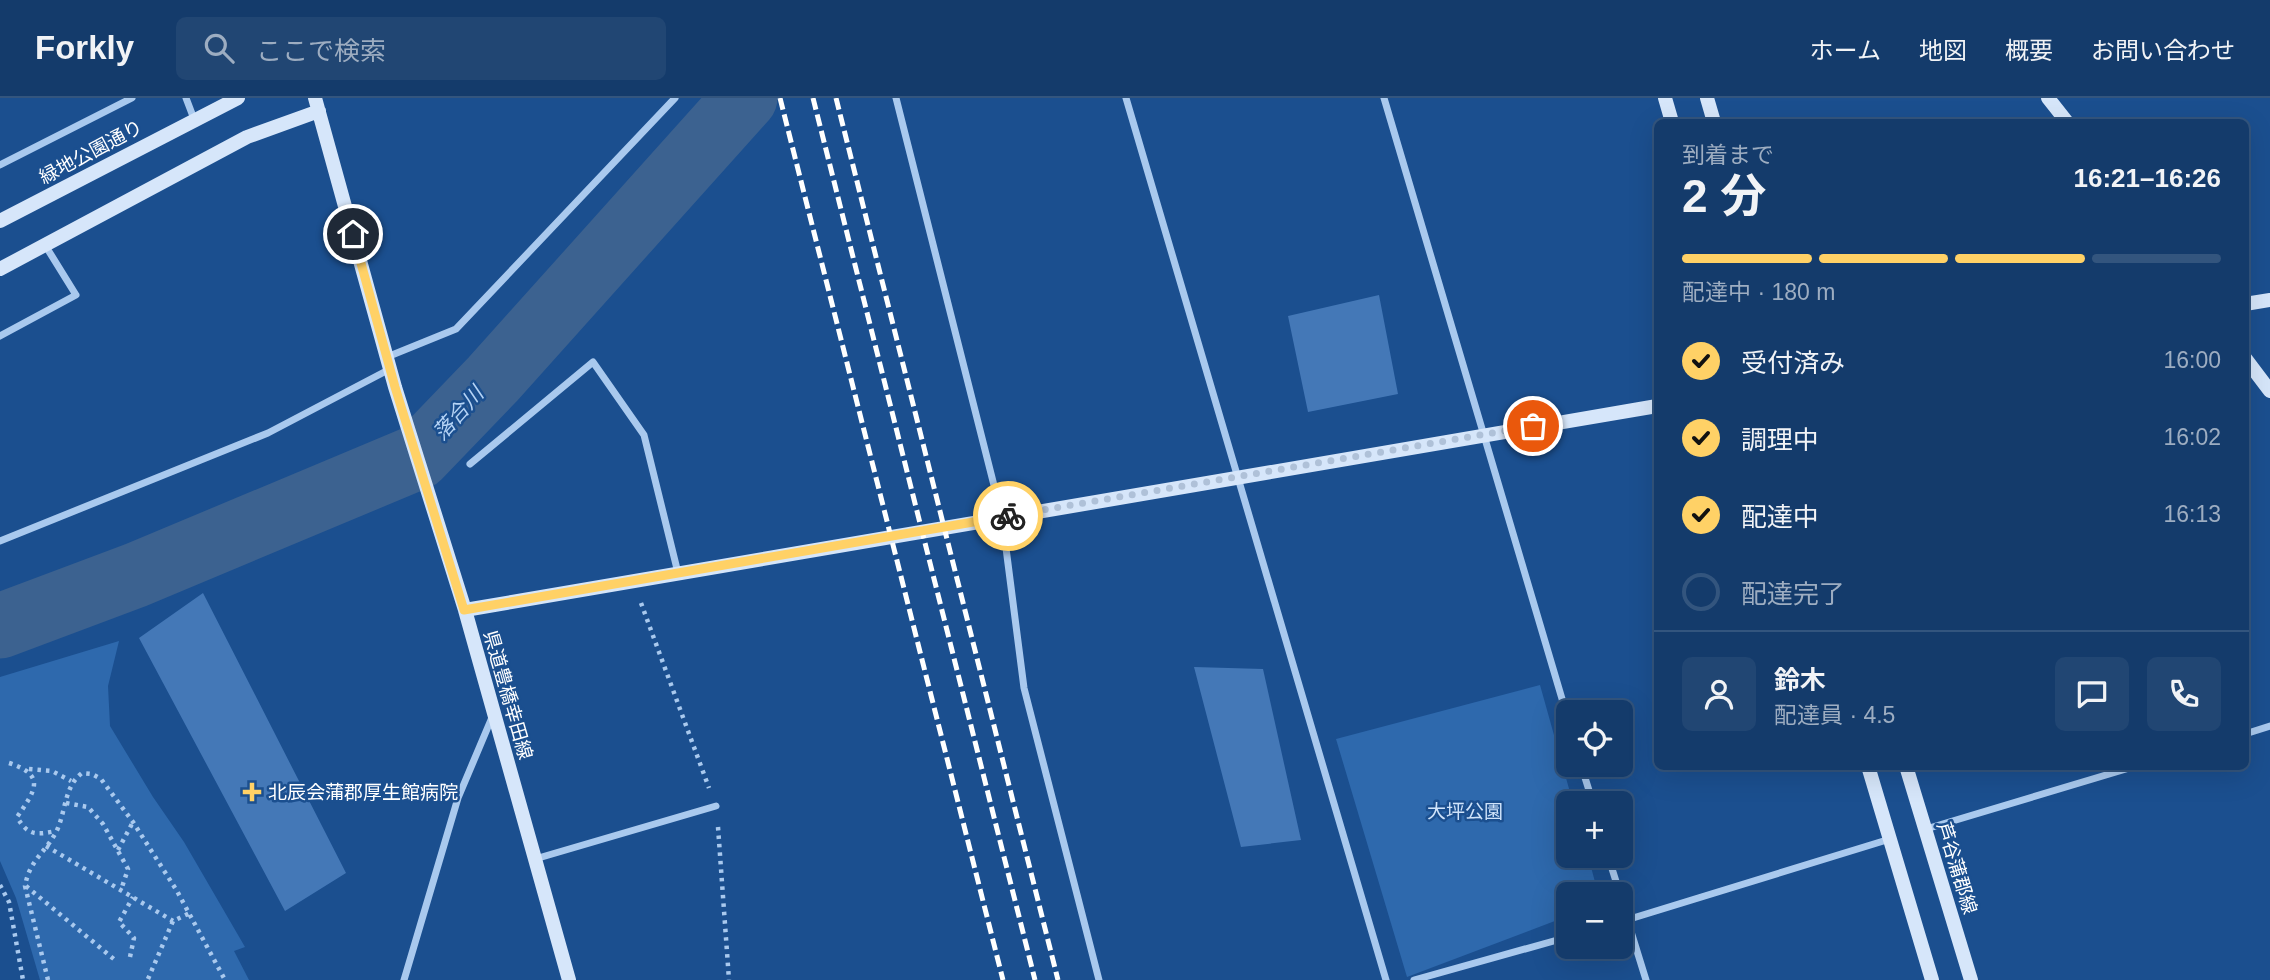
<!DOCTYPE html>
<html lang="ja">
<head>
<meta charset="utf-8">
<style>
  body { margin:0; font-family:Arial,"Noto Sans JP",sans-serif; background:#214673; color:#f1f3f6; height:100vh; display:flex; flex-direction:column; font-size:26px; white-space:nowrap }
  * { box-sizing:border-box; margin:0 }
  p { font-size:23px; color:#9dadc1 }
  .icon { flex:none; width:38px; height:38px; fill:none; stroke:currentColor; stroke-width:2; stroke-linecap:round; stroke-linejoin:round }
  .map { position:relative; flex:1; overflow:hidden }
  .sheet { position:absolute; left:1654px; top:21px; width:595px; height:651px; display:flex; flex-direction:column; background:#143b6b; border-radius:10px; box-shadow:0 7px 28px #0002,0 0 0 2px #33557e }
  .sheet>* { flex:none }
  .buttons { position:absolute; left:1556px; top:602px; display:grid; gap:14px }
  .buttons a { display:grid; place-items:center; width:77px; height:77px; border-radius:10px; background:#143b6b; box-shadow:0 7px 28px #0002,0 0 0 2px #33557e; font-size:35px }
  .pin { position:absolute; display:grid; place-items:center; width:60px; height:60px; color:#fff; margin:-30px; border:4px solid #fff; border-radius:50%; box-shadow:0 2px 7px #0007 }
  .courier { position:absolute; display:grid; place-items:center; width:70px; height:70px; margin:-35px; border:5px solid #ffd166; border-radius:50%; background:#fff; color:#222; box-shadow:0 2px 9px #0007 }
  .headline em { font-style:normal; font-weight:700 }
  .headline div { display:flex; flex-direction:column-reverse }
  .headline { display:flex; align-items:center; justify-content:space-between; height:119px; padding:0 28px }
  h1 { font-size:46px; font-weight:700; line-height:52px }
  .bar { display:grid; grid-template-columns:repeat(4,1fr); gap:10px 7px; align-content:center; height:84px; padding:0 28px }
  .bar i { height:9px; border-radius:5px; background:#33557e }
  .bar .active { background:#ffd166 }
  .bar p { grid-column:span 4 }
  .line { display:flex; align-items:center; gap:18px; padding:0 28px; border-top:2px solid #33557e }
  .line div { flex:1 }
  .round { display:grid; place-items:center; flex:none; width:74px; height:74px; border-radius:10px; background:#214673 }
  ol { padding:0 28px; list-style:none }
  li { display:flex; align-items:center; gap:21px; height:77px }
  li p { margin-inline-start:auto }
  li .icon { padding:7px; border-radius:50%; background:#ffd166; color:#111; stroke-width:4 }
  li:last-child { color:#9dadc1 }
  li i { width:38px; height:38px; border:4px solid #33557e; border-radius:50% }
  header { display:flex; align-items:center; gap:42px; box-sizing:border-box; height:98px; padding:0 35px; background:#143b6b; border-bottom:2px solid #33557e }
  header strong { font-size:33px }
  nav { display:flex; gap:38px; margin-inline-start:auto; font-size:24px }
  .search { width:490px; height:63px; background:#214673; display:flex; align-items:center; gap:18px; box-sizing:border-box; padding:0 24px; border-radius:10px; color:#9dadc1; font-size:26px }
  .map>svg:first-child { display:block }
</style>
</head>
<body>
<header>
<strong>Forkly</strong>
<div class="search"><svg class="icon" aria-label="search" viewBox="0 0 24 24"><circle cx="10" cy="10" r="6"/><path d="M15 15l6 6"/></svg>ここで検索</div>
<nav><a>ホーム</a><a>地図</a><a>概要</a><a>お問い合わせ</a></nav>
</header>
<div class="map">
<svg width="2270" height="882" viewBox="0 0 2270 882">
  <rect width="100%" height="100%" fill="#1b4f8f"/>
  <path fill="#2e69ad" d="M119 543 108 588 110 628 153 699 184 744 245 849 234 853 249 882H40L16 800 0 763V579Z
    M1540 587 1573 705H1568V758H1588L1598 795 1568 796V818L1407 879 1336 641Z"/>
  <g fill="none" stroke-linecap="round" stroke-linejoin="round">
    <path stroke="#3c6290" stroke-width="65" d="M0 528 136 477 418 359 493 281 745 0"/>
  </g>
  <path fill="#4478b7" d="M1379 197 1398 296 1308 314 1288 218Z
    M203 495 346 775 285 813 139 540Z
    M1194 569 1263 571 1301 742 1241 749Z"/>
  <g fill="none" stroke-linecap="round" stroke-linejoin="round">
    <path stroke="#a9c9ee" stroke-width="4.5" stroke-dasharray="3.5 5" stroke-linecap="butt" d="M641 505 709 690
      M9 665C46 677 36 692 17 719 28 738 36 737 56 733
      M29 671 52 673 71 683
      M66 705 88 709 103 726 128 771 121 792
      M718 729 729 882
      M46 748 173 823
      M118 752 133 724
      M0 787 9 804 23 882
      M26 788 115 862
      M130 859 134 840 119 824 133 799
      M148 881 173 823 190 815
      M48 882 25 788C30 760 48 753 58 730 66 710 65 688 82 675L92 676 101 681 133 724 177 793 225 882"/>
    <path stroke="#a9c9ee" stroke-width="7" d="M186 0 194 21
      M896 0 1002 419 1024 590 1099 882
      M1126 0 1386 882
      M1384 0 1568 621
      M0 67 132 0
      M0 238 76 197 45 147
      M387 259 456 231 675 0
      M470 366 593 264 644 337 678 475
      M0 443 268 335 390 271
      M2245 636 2270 628
      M1581 667 1593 705
      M1926 731 2136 668
      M1608 758 1620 796
      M535 761 716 708
      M1620 798 1646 882
      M1620 824 1890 741
      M404 882 458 700 493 617
      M1414 882 1568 839"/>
    <path stroke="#d6e6fa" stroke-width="14" d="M315 0 395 289 465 512 569 882
      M1665 0 1672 24
      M1707 0 1714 24
      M2048 0 2067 24
      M0 123 238 0
      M0 171 247 39 319 13
      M2245 206 2270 202
      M2245 260 2270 293
      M465 512 1657 308
      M1868 668 1932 882
      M1906 668 1971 882"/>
    <path stroke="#fff" stroke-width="5" stroke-dasharray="12 5" stroke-linecap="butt" d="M780 0 1003 882
      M813 0 1035 882
      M836 0 1058 882"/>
  </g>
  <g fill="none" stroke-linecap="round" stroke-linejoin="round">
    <path stroke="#afc1d8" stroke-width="7" stroke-dasharray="0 12.6" d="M1008 418 1533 328"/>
    <path stroke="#ffd166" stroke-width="9" d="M353 136 395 289 464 512 1008 418"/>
  </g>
  <path fill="#ffd166" stroke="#1b4f8f" stroke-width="2.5" d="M248.5 683.5h7v7h7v7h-7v7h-7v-7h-7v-7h7z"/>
  <g text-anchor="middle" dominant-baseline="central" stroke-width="5" stroke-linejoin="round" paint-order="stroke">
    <g font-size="19" fill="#fff" stroke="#1b4f8f">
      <text transform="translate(91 54) rotate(-28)">緑地公園通り</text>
      <text transform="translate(508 597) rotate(74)">県道豊橋幸田線</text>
      <text transform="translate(1957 770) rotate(73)">芦谷蒲郡線</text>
    </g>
    <g font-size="19" fill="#fff" stroke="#1b4f8f" text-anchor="start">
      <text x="268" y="694">北辰会蒲郡厚生館病院</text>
    </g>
    <g font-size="19" fill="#cfe3fa" stroke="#1b4f8f">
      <text x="1465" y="713">大坪公園</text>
    </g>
    <g font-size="21" font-style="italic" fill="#b5d3f5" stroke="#1b4f8f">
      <text transform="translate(458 315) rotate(-48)">落合川</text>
    </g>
  </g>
</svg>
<div class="buttons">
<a><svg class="icon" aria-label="locate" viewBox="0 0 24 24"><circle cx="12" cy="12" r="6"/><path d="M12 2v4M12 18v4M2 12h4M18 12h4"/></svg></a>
<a>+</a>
<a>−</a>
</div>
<div class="pin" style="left:1533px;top:328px;background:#ea580c"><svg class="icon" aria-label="bag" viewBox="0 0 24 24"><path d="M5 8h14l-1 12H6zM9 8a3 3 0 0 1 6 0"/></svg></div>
<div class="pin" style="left:353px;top:136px;background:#1f2937"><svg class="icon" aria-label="home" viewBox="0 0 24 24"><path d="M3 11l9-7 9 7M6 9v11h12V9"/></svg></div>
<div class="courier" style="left:1008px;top:418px"><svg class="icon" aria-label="bike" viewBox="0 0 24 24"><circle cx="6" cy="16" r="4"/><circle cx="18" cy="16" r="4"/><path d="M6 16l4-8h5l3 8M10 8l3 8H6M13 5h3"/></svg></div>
<section class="sheet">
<div class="headline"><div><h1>2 分</h1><p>到着まで</p></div><em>16:21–16:26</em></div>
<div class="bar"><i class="active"></i><i class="active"></i><i class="active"></i><i></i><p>配達中 · 180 m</p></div>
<ol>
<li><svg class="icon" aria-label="check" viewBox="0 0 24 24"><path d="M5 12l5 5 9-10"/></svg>受付済み<p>16:00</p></li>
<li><svg class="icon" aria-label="check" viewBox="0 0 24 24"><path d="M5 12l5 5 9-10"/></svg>調理中<p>16:02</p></li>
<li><svg class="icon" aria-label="check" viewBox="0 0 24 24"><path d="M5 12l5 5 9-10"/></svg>配達中<p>16:13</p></li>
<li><i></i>配達完了</li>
</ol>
<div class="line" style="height:126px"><a class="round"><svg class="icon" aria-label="person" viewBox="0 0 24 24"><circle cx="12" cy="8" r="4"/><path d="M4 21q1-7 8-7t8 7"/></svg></a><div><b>鈴木</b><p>配達員 · 4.5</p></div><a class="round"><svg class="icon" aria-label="chat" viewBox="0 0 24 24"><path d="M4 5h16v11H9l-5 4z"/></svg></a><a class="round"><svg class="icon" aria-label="phone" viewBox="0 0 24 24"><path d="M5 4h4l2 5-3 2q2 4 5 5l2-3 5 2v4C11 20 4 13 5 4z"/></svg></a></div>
</section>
</div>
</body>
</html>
